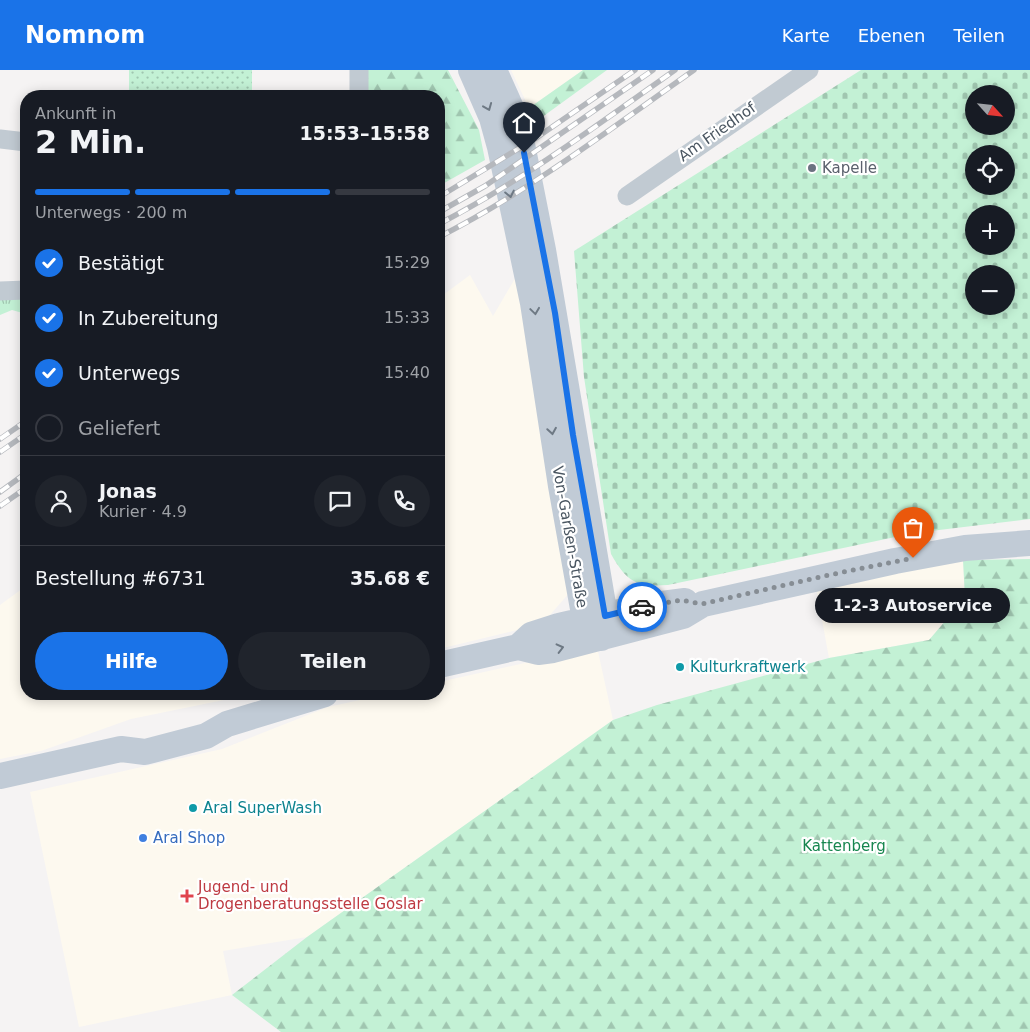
<!DOCTYPE html>
<html lang="de">
<head>
<meta charset="utf-8">
<style>
  body { margin:0; font-family:"DejaVu Sans",sans-serif; background:#20242c; color:#f1f3f6; height:100vh; display:flex; flex-direction:column; font-size:19px; white-space:nowrap }
  * { box-sizing:border-box; margin:0 }
  p { font-size:16px; color:#9ea1a6 }
  .icon { flex:none; width:28px; height:28px; fill:none; stroke:currentColor; stroke-width:2; stroke-linecap:round; stroke-linejoin:round }
  .map { position:relative; flex:1; overflow:hidden }
  .side { position:absolute; left:20px; top:20px; width:425px; height:610px; display:flex; flex-direction:column; background:#171b24; border-radius:20px; box-shadow:0 2px 12px #0003 }
  .side>* { flex:none }
  .needle { width:32px; rotate:117deg }
  .tools { position:absolute; left:965px; top:15px; display:grid; gap:10px }
  .tools a { display:grid; place-items:center; width:50px; height:50px; border-radius:50%; background:#171b24; box-shadow:0 2px 12px #0003; font-size:25px }
  .pin { position:absolute; display:grid; place-items:center; width:42px; height:42px; color:#fff; margin:-51px -21px; border-radius:50% 50% 50% 0; rotate:-45deg; box-shadow:0 0 5px #0007 }
  .pin .icon { rotate:45deg }
  .courier { position:absolute; display:grid; place-items:center; width:50px; height:50px; margin:-25px; border:4px solid #1a73e8; border-radius:50%; background:#fff; color:#222; box-shadow:0 1px 6px #0007 }
  .bubble { position:absolute; height:35px; border-radius:18px; background:#171b24; box-shadow:0 2px 12px #0003; font-size:16px; font-weight:600; line-height:35px; text-align:center }
  .overview em { font-style:normal; font-weight:600 }
  .overview div { display:flex; flex-direction:column-reverse }
  .overview { display:flex; align-items:center; justify-content:space-between; height:85px; padding:0 15px }
  h1 { font-size:32px; font-weight:600; line-height:38px }
  .bar { display:grid; grid-template-columns:repeat(4,1fr); gap:8px 5px; align-content:center; height:60px; padding:0 15px }
  .bar i { height:6px; border-radius:4px; background:#363941 }
  .bar .on { background:#1a73e8 }
  .bar p { grid-column:span 4 }
  .line { display:flex; align-items:center; gap:12px; padding:0 15px; border-top:1px solid #363941 }
  .line div { flex:1 }
  .round { display:grid; place-items:center; flex:none; width:52px; height:52px; border-radius:26px; background:#20242c }
  ol { padding:0 15px; list-style:none }
  li { display:flex; align-items:center; gap:15px; height:55px }
  li p { margin-inline-start:auto }
  li .icon { padding:5px; border-radius:50%; background:#1a73e8; color:#fff; stroke-width:4 }
  li:last-child { color:#9ea1a6 }
  li i { width:28px; height:28px; border:2px solid #363941; border-radius:50% }
  .action { display:flex; gap:10px; margin-top:auto; padding:10px 15px }
  .action a { flex:1; height:58px; border-radius:30px; background:#1a73e8; color:#fff; font-size:20px; font-weight:600; line-height:58px; text-align:center }
  .action a+a { background:#20242c; color:#f1f3f6 }
  header { display:flex; align-items:center; gap:30px; box-sizing:border-box; height:70px; padding:0 25px; background:#1a73e8; color:#fff }
  header strong { font-size:24px }
  nav { display:flex; gap:28px; margin-inline-start:auto; font-size:18px }
  .map>svg:first-child { display:block }
</style>
</head>
<body>
<header>
<strong>Nomnom</strong>
<nav><a>Karte</a><a>Ebenen</a><a>Teilen</a></nav>
</header>
<div class="map">
<svg width="1030" height="962" viewBox="0 0 1030 962">
  <defs>
    <pattern id="grass-tufts" width="24" height="20" patternUnits="userSpaceOnUse" patternTransform="scale(1.25)"><rect width="24" height="20" fill="#c3f1d5"/><path d="M3 7l-1-3M5 7V3M7 7l1-3M15 17l-1-3M17 17v-4M19 17l1-3" fill="none" stroke="#a0c6b0"/></pattern>
    <pattern id="forest-firs" width="22" height="20" patternUnits="userSpaceOnUse" patternTransform="scale(1.25)"><rect width="22" height="20" fill="#c3f1d5"/><path d="M5 1l3.5 6h-7zM16 11l3.5 6h-7z" fill="#a0c6b0"/></pattern>
    <pattern id="cemetery-stones" width="16" height="16" patternUnits="userSpaceOnUse" patternTransform="scale(1.25)"><rect width="16" height="16" fill="#c3f1d5"/><path d="M2 7V4a2 2 0 0 1 4 0v3zM10 15v-3a2 2 0 0 1 4 0v3z" fill="#a0c6b0"/></pattern>
    <pattern id="park-dots" width="8" height="8" patternUnits="userSpaceOnUse" patternTransform="scale(1.25)"><rect width="8" height="8" fill="#c3f1d5"/><path d="M2 2h.1M6 6h.1" fill="none" stroke="#a0c6b0" stroke-width="1.8" stroke-linecap="round"/></pattern>
  </defs>
  <rect width="100%" height="100%" fill="#f5f3f3"/>
  <path fill="#fdf9ef" d="M511 0H583L529 38Z
    M470 205 493 246 517 205 571 521 542 554 439 579V228Z
    M963 490 965 528 929 570 829 588 816 517Z
    M26 516V624H253L131 649 41 681 0 689V535Z
    M597 577 613 650 307 867 223 881 232 925 79 957 30 722 222 679 328 637 387 624H439V612Z"/>
  <path fill="url(#grass-tufts)" d="M0 223 26 224V244L12 240 0 245Z"/>
  <path fill="url(#forest-firs)" d="M364 0H448L479 60 485 90 439 116V26H363Z
    M583 0H607L534 53 529 38Z
    M1030 489V962H281L232 925 307 867 613 650 657 635 829 588 929 570 965 528 963 490Z"/>
  <path fill="url(#cemetery-stones)" fill-rule="evenodd" d="M861 0H1030V449L914 463 668 515C636 517 627 512 611 484L584 307 574 181ZM974 24H1006V56H974ZM974 84H1006V116H974ZM974 144H1006V176H974ZM974 204H1006V236H974Z"/>
  <path fill="url(#park-dots)" d="M129 0H252V26H129Z"/>
  <g fill="none" stroke-linecap="round" stroke-linejoin="round">
    <path stroke="#c1cad2" stroke-width="19" d="M359 26V0
      M0 69 26 72
      M627 126 809 0
      M0 221 26 220"/>
    <path stroke="#c1cbd6" stroke-width="26" d="M471 0 492 48 500 77 533 233 561 416 585 550 601 568
      M494 0 512 40 520 64 543 180 605 546 601 568
      M518 577 531 565 559 556 646 536 685 531
      M439 595 518 577 538 582 553 580 683 546 703 534 895 491 965 478 1030 473
      M0 706 121 679 145 682 206 666 227 654 325 624"/>
    <g stroke="#b5b8bd" stroke-width="5.5">
      <path id="rail" d="M439 127 536 68 635 0
        M439 142 485 116 653 0
        M439 154C522 111 599 54 675 0
        M439 167C528 122 613 57 694 0
        M0 369 26 351
        M0 382 26 364
        M0 422 26 403
        M0 436 26 418"/>
    </g>
    <use href="#rail" stroke="#fff" stroke-width="4" stroke-dasharray="11" stroke-linecap="butt"/>
  </g>
  <defs><path id="oneway-chevron" d="M-2-3.5L2.5 0L-2 3.5" fill="none" stroke-width="1.6" stroke-linecap="round" stroke-linejoin="round" transform="scale(1.25)"/></defs>
  <g stroke="#6e7984">
    <use href="#oneway-chevron" transform="translate(488 37) rotate(68)"/>
    <use href="#oneway-chevron" transform="translate(510 124) rotate(78)"/>
    <use href="#oneway-chevron" transform="translate(535 241) rotate(82)"/>
    <use href="#oneway-chevron" transform="translate(552 361) rotate(81)"/>
    <use href="#oneway-chevron" transform="translate(560 578) rotate(-14)"/>
  </g>
  <g fill="none" stroke-linecap="round" stroke-linejoin="round">
    <path stroke="#868d94" stroke-width="5" stroke-dasharray="0 9" d="M642 537 681 530 702 534 824 506 913 488"/>
    <path stroke="#1a73e8" stroke-width="6" d="M524 83 555 243 573 365 605 546 642 537"/>
  </g>
  <circle fill="#6b7280" stroke="#fff" stroke-width="2" cx="812" cy="98" r="5"/>
  <g fill="#0f9aa8" stroke="#fff" stroke-width="2">
    <circle cx="680" cy="597" r="5"/>
    <circle cx="193" cy="738" r="5"/>
  </g>
  <circle fill="#3f7fe0" stroke="#fff" stroke-width="2" cx="143" cy="768" r="5"/>
  <path fill="#e0444e" stroke="#fff" stroke-width="2" d="M184.5 818.5h5v5h5v5h-5v5h-5v-5h-5v-5h5z"/>
  <g text-anchor="middle" dominant-baseline="central" stroke-width="4.5" stroke-linejoin="round" paint-order="stroke">
    <g font-size="15" fill="#4a5661" stroke="#fff">
      <text transform="translate(717 62) rotate(-35)">Am Friedhof</text>
      <text transform="translate(570 467) rotate(80)">Von-Garßen-Straße</text>
    </g>
    <g font-size="15" fill="#5b616d" stroke="#fff" text-anchor="start">
      <text x="822" y="98">Kapelle</text>
    </g>
    <g font-size="15" fill="#0d838f" stroke="#fff" text-anchor="start">
      <text x="690" y="597">Kulturkraftwerk</text>
      <text x="203" y="738">Aral SuperWash</text>
    </g>
    <g font-size="15" fill="#366cbe" stroke="#fff" text-anchor="start">
      <text x="153" y="768">Aral Shop</text>
    </g>
    <g font-size="15" fill="#17864f" stroke="#fff">
      <text x="844" y="776">Kattenberg</text>
    </g>
    <g font-size="15" fill="#be3a42" stroke="#fff" text-anchor="start">
      <text x="198" y="817">Jugend- und<tspan x="198" dy="17">Drogenberatungsstelle Goslar</tspan></text>
    </g>
  </g>
</svg>
<div class="tools">
<a><svg class="needle" viewBox="-14 -14 28 28"><path d="M0-13l5 13h-10z" fill="#e53935"/><path d="M0 13l5-13h-10z" fill="#9ea1a6"/></svg></a>
<a><svg class="icon" aria-label="locate" viewBox="0 0 24 24"><circle cx="12" cy="12" r="6"/><path d="M12 2v4M12 18v4M2 12h4M18 12h4"/></svg></a>
<a>+</a>
<a>−</a>
</div>
<div class="pin" style="left:913px;top:488px;background:#ea580c"><svg class="icon" aria-label="bag" viewBox="0 0 24 24"><path d="M5 8h14l-1 12H6zM9 8a3 3 0 0 1 6 0"/></svg></div>
<div class="pin" style="left:524px;top:83px;background:#1f2937"><svg class="icon" aria-label="home" viewBox="0 0 24 24"><path d="M3 11l9-7 9 7M6 9v11h12V9"/></svg></div>
<div class="courier" style="left:642px;top:537px"><svg class="icon" aria-label="car" viewBox="0 0 24 24"><path d="M5 17H2v-5l4-1 3-4h7l3 4 3 1v5h-3M9 17h6M6 11h13"/><circle cx="7" cy="17" r="2"/><circle cx="17" cy="17" r="2"/></svg></div>
<div class="bubble" style="left:815px;top:518px;width:195px">1-2-3 Autoservice</div>
<section class="side">
<div class="overview"><div><h1>2 Min.</h1><p>Ankunft in</p></div><em>15:53–15:58</em></div>
<div class="bar"><i class="on"></i><i class="on"></i><i class="on"></i><i></i><p>Unterwegs · 200 m</p></div>
<ol>
<li><svg class="icon" aria-label="check" viewBox="0 0 24 24"><path d="M5 12l5 5 9-10"/></svg>Bestätigt<p>15:29</p></li>
<li><svg class="icon" aria-label="check" viewBox="0 0 24 24"><path d="M5 12l5 5 9-10"/></svg>In Zubereitung<p>15:33</p></li>
<li><svg class="icon" aria-label="check" viewBox="0 0 24 24"><path d="M5 12l5 5 9-10"/></svg>Unterwegs<p>15:40</p></li>
<li><i></i>Geliefert</li>
</ol>
<div class="line" style="height:90px"><a class="round"><svg class="icon" aria-label="person" viewBox="0 0 24 24"><circle cx="12" cy="8" r="4"/><path d="M4 21q1-7 8-7t8 7"/></svg></a><div><b>Jonas</b><p>Kurier · 4.9</p></div><a class="round"><svg class="icon" aria-label="chat" viewBox="0 0 24 24"><path d="M4 5h16v11H9l-5 4z"/></svg></a><a class="round"><svg class="icon" aria-label="phone" viewBox="0 0 24 24"><path d="M5 4h4l2 5-3 2q2 4 5 5l2-3 5 2v4C11 20 4 13 5 4z"/></svg></a></div>
<div class="line" style="height:65px"><div>Bestellung #6731</div><b>35.68 €</b></div>
<div class="action"><a>Hilfe</a><a>Teilen</a></div>
</section>
</div>
</body>
</html>
